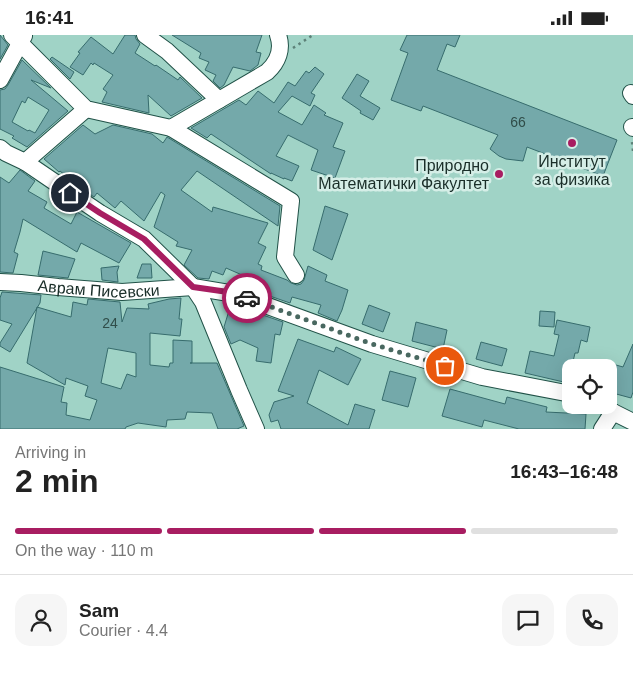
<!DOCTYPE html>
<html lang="en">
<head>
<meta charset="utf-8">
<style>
  body { margin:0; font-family:Arial,sans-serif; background:#f6f6f6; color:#222; height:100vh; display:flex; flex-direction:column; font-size:19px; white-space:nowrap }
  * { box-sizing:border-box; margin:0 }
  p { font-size:16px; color:#767676 }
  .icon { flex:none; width:28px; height:28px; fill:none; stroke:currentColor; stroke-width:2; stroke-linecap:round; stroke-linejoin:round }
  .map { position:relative; height:394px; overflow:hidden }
  .panel { display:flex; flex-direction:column; background:#fff; flex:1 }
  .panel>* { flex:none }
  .fabs { position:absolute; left:562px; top:324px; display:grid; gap:10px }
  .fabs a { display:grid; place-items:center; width:55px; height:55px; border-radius:10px; background:#fff; box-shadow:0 5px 20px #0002; font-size:25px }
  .pin { position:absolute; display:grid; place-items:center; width:42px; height:42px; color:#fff; margin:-21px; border:2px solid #fff; border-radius:50%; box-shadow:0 1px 5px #0007 }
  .courier { position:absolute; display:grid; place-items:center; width:50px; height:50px; margin:-25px; border:4px solid #a81d61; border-radius:50%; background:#fff; color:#222; box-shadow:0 1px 6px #0007 }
  .overview em { font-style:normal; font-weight:700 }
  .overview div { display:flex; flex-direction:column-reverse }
  .overview { display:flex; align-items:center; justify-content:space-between; height:85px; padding:0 15px }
  h1 { font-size:32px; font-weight:700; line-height:38px }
  .bar { display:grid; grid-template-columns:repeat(4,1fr); gap:8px 5px; align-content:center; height:60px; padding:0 15px }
  .bar i { height:6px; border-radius:4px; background:#e0e0e0 }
  .bar .on { background:#a81d61 }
  .bar p { grid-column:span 4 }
  .line { display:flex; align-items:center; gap:12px; padding:0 15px; border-top:1px solid #e0e0e0 }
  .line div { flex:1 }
  .round { display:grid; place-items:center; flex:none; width:52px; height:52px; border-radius:15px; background:#f6f6f6 }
  .status { display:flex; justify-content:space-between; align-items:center; height:35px; padding:0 25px; background:#fff; direction:ltr }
  .status svg { height:14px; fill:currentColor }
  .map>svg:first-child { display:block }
</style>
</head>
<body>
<div class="status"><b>16:41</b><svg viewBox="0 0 49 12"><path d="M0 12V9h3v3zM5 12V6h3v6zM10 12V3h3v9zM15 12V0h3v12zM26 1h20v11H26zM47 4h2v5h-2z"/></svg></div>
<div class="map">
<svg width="633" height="394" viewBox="0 0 633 394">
  <rect width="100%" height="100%" fill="#a0d3c6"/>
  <path fill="#74a9aa" stroke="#376c6d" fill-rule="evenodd" d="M0 0 8 10 0 24Z
    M125 0H135L136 4 140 9 135 18 155 31 156 30 178 45 180 42 202 63 171 81 148 60 149 78 102 67 107 57 103 54 113 40 94 28 93 30 91 28 83 40 70 32 80 18 78 17 91 2 113 19Z
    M172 0H262L256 17 261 18 258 30 250 36 233 32 224 50 220 53 213 46 216 40 205 35 209 27 199 23 201 18Z
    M407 0H460L455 12 447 9 437 35 617 105 603 141 527 112 523 126 506 124 499 121 490 114 498 100 423 71 421 76 391 65 408 18 400 15Z
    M52 22 74 37 70 44 50 24Z
    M22 25 51 53 31 45 68 76 27 112 12 103 14 101 0 94V55L5 54 8 50ZM28 62 49 75 35 98 29 95 28 96 12 87 22 66 25 68Z
    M315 32 324 39 311 58 315 60 310 71 292 61 278 77 302 90 314 70 326 78 324 80 343 88 333 112 345 116 335 143 311 135 318 115 288 100 276 121 299 131 292 146 284 143V144L271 138V139L211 99 207 103 191 93 239 65 246 70 258 56 274 68 288 47 295 51 306 36 309 38Z
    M357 39 369 46 360 61 380 73 373 85 360 78 361 76 342 63Z
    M83 90 95 99 113 90 152 99 163 108 167 102 280 171 278 191 197 136 181 155 212 177 213 172 268 188 258 208 266 212 258 229 262 231 261 235 287 245 291 248 297 250 301 249 304 245 308 231 327 240 325 246 348 255 342 275 337 286 318 278 321 270 292 262 290 268 264 259 265 253 248 248 249 243 226 233 223 240 212 236 209 244 198 243 184 230 192 215 176 211 178 207 154 192 165 160 161 157 144 186 121 166 115 173 97 158 94 162 78 151 60 136 59 137 44 124Z
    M20 135 35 146 28 156 47 167 44 173 71 189 77 177 131 208 119 228 81 208 77 217 23 184 20 197 14 217 18 219 13 238 0 237V142L9 148Z
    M325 171 348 179 332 225 313 215Z
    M43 216 75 224 68 243 38 240Z
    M142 229H151L152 243H137Z
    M119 231 117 237 118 247 102 245 101 233Z
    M2 257 41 260 40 268 10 317 0 311V308L12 289 0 285V263Z
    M181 263 179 284H182L180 301 150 298V330L169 332 170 328H173V305L192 306V328H190H217L244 391 237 394H218L212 378 187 377 185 384 167 385 166 392 138 388 126 392 125 394H0V332L64 352 61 367 67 368 66 380 90 385 97 365 85 361 88 351 66 343 65 350 27 328 37 272 71 282 73 267 87 270 88 264 120 267 122 287 127 273 149 274 148 269 169 264ZM108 313 136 318V342L127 339 121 354 101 348Z
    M231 269 283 287 280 300 275 299 271 328 256 326 258 313 240 305 231 309 224 292Z
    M369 270 390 278 383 297 362 289Z
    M540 276 555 277 554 292 539 291Z
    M557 285 590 292 587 307 581 305 578 318H575L568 348 525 338 530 316 554 321 559 300 554 299Z
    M416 287 447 295 443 314 412 306Z
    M298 304 334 317 336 312 361 324 348 350 319 335 307 368 348 390 355 369 375 375 369 394H281L278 385 271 387 269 380 274 367 294 361 278 356Z
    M481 307 507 314 502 331 476 324Z
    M633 309V357L631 363 609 357V328L623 332Z
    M390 336 416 343 408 372 382 365Z
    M450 354 505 369 507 362 547 372 546 377 586 379 585 394H519L484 385 482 392 442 381Z"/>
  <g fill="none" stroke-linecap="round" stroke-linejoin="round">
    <g stroke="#215248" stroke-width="18">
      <g id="minor">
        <path d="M12 0 86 74 171 93 267 37C278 27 283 14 278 0"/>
        <path d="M145 0 167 16 219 65"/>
        <path d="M0 45 24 1"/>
        <path d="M631 58 633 61"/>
        <path d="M632 92 633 93"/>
        <path d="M171 93 291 166 285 222 296 240"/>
        <path d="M0 113 6 118 25 127 100 178 144 204 193 252 203 267 239 355 256 394"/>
        <path d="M25 127 86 74"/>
        <path id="s1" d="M0 247 21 248 58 252 122 257 193 252 235 259 372 309 482 342 571 359"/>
        <path d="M603 370 613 377 633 387"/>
        <path d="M602 394 613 377"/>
      </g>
    </g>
    <path stroke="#5d8178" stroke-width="2.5" stroke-dasharray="2.5 4" stroke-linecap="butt" d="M293 13 313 0
      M632 107 633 116"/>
    <use href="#minor" stroke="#fff" stroke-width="16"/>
  </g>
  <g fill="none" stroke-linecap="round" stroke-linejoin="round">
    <path stroke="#496860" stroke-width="5" stroke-dasharray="0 9" d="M247 263 372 309 445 331"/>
    <path stroke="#a81d61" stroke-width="6" d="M70 158 100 178 144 204 193 252 235 258 247 263"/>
  </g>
  <g fill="#a81d61" stroke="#d5eee7" stroke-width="2">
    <circle cx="572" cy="108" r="5"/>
    <circle cx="499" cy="139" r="5"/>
  </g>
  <g text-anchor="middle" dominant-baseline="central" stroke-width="5" stroke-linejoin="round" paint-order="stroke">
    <g font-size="14" fill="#304d49">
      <text x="518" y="87">66</text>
      <text x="110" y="288">24</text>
    </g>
    <g font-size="16" fill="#1a2e29" stroke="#d5eee7">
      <text x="572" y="126">Институт<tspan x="572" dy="18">за физика</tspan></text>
      <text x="489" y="130" text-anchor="end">Природно<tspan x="489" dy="18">Математички Факултет</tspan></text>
    </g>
    <g font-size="16" fill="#1a2e29" stroke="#d5eee7">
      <text stroke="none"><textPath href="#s1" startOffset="99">Аврам Писевски</textPath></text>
    </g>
  </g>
</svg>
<div class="fabs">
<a><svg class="icon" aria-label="locate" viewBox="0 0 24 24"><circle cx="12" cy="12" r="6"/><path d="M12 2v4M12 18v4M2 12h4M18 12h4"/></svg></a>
</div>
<div class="pin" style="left:445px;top:331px;background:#ea580c"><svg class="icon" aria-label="bag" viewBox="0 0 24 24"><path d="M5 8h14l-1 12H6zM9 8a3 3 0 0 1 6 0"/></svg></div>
<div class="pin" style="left:70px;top:158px;background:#1f2937"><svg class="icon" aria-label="home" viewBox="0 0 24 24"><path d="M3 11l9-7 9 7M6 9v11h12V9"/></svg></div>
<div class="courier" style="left:247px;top:263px"><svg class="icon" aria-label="car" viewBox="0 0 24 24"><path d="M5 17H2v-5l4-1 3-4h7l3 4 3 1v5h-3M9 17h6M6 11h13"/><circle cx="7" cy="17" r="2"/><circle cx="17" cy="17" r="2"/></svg></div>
</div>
<section class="panel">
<div class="overview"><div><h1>2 min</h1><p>Arriving in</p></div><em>16:43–16:48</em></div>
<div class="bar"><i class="on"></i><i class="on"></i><i class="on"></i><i></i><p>On the way · 110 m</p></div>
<div class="line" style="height:90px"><a class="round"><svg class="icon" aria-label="person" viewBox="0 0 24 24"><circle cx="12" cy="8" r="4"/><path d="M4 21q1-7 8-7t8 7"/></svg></a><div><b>Sam</b><p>Courier · 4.4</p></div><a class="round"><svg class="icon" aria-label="chat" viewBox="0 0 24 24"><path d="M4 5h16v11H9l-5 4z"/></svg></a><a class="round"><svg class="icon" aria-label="phone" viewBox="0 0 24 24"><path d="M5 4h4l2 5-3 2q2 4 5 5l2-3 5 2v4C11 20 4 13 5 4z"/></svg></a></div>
</section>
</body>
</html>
